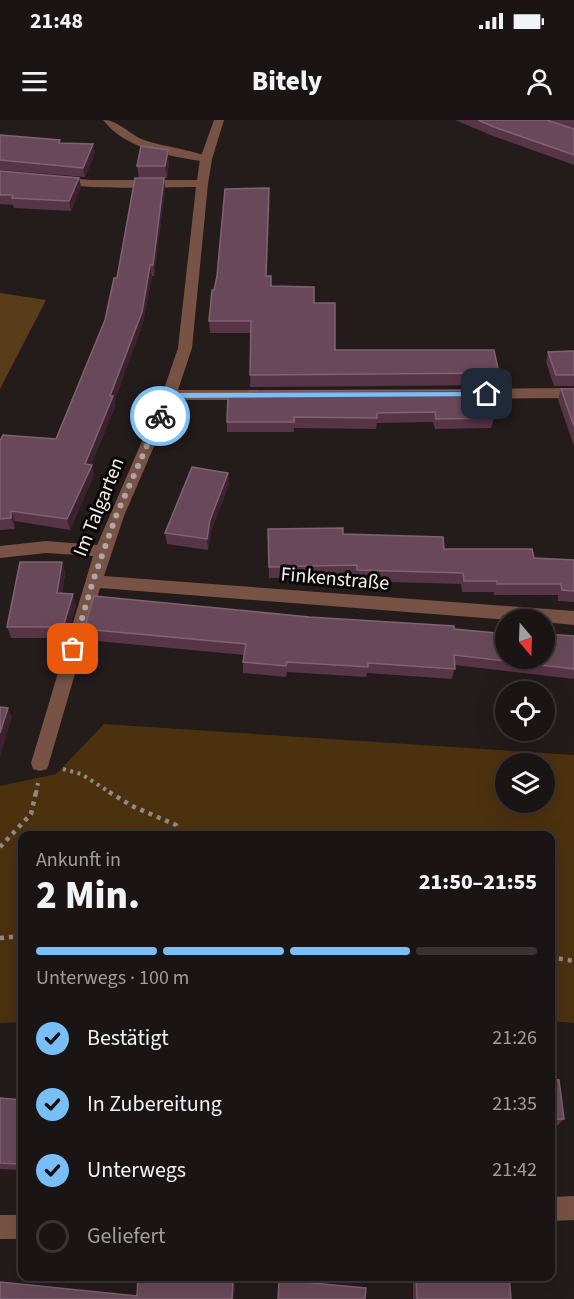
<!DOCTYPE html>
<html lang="de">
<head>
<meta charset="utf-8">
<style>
  body { margin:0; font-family:"Source Sans 3",sans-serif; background:#241d1d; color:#f1f3f6; height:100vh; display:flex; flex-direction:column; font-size:22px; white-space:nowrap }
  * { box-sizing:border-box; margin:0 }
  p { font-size:20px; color:#a09ea0 }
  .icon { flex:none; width:33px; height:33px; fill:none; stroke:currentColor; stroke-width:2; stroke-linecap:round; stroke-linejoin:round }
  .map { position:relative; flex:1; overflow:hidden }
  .sheet { position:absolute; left:18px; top:711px; width:537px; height:450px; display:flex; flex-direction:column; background:#1b1414; border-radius:12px; box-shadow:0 6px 24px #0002,0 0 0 2px #393334 }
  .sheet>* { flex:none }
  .needle { width:39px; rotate:161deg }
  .tools { position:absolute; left:495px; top:489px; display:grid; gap:12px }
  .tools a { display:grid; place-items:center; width:60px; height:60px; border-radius:50%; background:#1b1414; box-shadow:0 6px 24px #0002,0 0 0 2px #393334; font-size:30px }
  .pin { position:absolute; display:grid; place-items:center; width:51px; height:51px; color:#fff; margin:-26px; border-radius:12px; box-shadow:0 3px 9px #0006 }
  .courier { position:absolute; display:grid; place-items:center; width:60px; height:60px; margin:-30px; border:4px solid #78bff7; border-radius:50%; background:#fff; color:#222; box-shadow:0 2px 8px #0007 }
  .head em { font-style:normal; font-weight:800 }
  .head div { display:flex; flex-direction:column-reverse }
  .head { display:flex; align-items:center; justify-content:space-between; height:102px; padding:0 18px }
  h1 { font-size:39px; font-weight:800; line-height:45px }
  .bar { display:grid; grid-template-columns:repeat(4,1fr); gap:9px 6px; align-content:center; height:72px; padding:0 18px }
  .bar i { height:8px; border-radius:4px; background:#393334 }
  .bar .current { background:#78bff7 }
  .bar p { grid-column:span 4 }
  ol { padding:0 18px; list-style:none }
  li { display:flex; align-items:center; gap:18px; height:66px }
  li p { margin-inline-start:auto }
  li .icon { padding:6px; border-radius:50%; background:#78bff7; color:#111; stroke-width:4 }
  li:last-child { color:#a09ea0 }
  li i { width:33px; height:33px; border:3px solid #393334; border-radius:50% }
  .status { display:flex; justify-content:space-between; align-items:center; height:42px; padding:0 30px; background:#1b1414; direction:ltr }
  .status svg { height:16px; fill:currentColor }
  header { display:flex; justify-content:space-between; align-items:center; height:78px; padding:0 18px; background:#1b1414; font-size:27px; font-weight:800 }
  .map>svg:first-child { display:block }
</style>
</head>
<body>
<div class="status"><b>21:48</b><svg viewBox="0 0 49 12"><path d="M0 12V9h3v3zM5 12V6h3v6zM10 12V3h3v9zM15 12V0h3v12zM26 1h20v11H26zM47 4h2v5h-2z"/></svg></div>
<header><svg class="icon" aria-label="menu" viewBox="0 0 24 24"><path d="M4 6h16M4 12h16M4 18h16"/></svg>Bitely<svg class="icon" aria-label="person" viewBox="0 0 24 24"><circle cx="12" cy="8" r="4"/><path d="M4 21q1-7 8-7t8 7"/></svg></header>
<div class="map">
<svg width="574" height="1179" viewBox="0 0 574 1179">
  <rect width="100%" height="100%" fill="#241b1b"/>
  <path fill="#4c310f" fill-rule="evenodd" d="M104 604 574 635V903L551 901 550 716H22V902L0 903V666L56 654ZM506 644H544V682H506Z"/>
  <path fill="#593c1a" d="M0 173 46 180 0 269Z"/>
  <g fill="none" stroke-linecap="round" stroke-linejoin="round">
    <path stroke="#908989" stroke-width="4" stroke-dasharray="3 4.5" stroke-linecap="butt" d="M63 649 81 654 111 673
      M36 673 38 663"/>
    <path stroke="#908989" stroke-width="4.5" stroke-dasharray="4 5" stroke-linecap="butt" d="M109 672 132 686 176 705 182 716
      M0 727 31 694 36 672
      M0 818 22 816
      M550 837 574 841"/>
    <path fill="#785244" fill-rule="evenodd" d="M103 0C118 0 129 14 144 20 160 26 201 31 211 39L206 42C171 36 126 30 103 0Z"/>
    <path fill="#785244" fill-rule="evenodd" d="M214 0H224L212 39 208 64 192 228 178 270H257L264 275 257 280H174L124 396 104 456 574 491V505L544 502V500H509L100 468 49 643 47 649 40 651 33 649 31 643 93 436 46 433 0 438V426L46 421 97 425 162 275 178 228 196 67C172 67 64 71 51 60L57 57 91 60H197L200 39Z
      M574 268V278L465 279 458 274 465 269Z
      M574 1076V1100L550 1101V1077Z
      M0 1095H22V1119H0Z"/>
  </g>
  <path fill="#583447" d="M455 0H547L574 9V45L493 16Z
    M548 0H574V9Z
    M0 15 60 20V23L93 24 95 33 85 57 0 50Z
    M169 41 167 58H139L137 46Z
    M0 51 79 58 81 67 71 91 14 88 13 85 0 84Z
    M164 58 165 69 154 156H152L143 203 114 282 115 287 91 345 94 355 70 410 15 401V409L0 410V321L56 319 105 200 117 158Z
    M270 80 266 156 272 166 314 183 335 230 499 253 497 265 250 267 251 213H210L209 201 214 170Z
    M574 231V266H554L546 242 548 232Z
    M561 269H574V326L558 280Z
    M250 271 494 298 491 308 435 309 433 302 377 303 376 309 294 308V312H227V302L250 275Z
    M228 353 229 364 211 411 208 430 167 424 165 413Z
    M268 409 343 414 444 429 534 438 574 440V482L558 481V475H494V472H462L461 464 356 461V456L269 458Z
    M62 442 65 453 62 473 76 485 66 518H11L7 507Z
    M309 497 454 509 545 518 547 514 574 516V559L455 545 452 559 367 553 366 557 287 552 286 557 243 553V542L244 535 87 520 84 509Z
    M550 959 564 999 558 1005H550Z
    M0 978 22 980V1050L0 1049Z
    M413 1156H509L511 1179H413Z"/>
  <path fill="#3c222e" d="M93 24 95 33 85 57 83 48Z
    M168 30 169 41 167 58 165 46Z
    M79 58 81 67 71 91 69 81Z
    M164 58 165 69 154 156 153 145Z
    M269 68 270 80 266 168V156Z
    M150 145 152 156 143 203 114 282 115 287 87 354 85 344 110 276Z
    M92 345 94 355 70 410 67 399Z
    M228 353 229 364 211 411 208 430 207 419 210 400Z
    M11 391 15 401V409L11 398Z
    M62 442 65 453 60 483 57 473Z
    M73 474 76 485 66 518 63 507Z
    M8 588 12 597 0 637V613Z
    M22 1019V1048L18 1044Z
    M233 1161 235 1164 234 1179H232Z"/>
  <path fill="#694959" stroke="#7f6371" stroke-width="1.5" d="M478 0H547L574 9V35L494 7Z
    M0 15 60 20 59 23 93 24 83 48 0 40Z
    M141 26 168 30 165 46H137Z
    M0 51 79 58 69 81 12 78 13 75H0Z
    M135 58H164L153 145H150L142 192 110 276H113L85 344 92 345 67 399 11 391V398L0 399V321L3 315 56 319 105 200 114 158H117Z
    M269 68 266 156H271V166L314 167V183H335V230H494L499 253 250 255 251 201H209L212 170H214L217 156 225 69Z
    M574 231V255H556L548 232Z
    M561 269H574V306Z
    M488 270 494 298 436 299 435 292 377 293V298L294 297V302H227L228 275H250V271Z
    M192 347 228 353 210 400 207 419 165 413Z
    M343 408V414L443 417 444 429H532L534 438 574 440V471L562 470 561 464H497V461H464L463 453 357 450V445L269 447 268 409Z
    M20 442H62L57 473 73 474 63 507H7Z
    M94 476 309 497 454 506V509L506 514V538H544V518H547V514L574 516V549L454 535 455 549 368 543V547L287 542 286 546 243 542 246 524 84 509Z
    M0 587 8 588 0 613Z
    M550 959 559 960 564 999H550Z
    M0 978 22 980V1019L18 1044 0 1043Z
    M416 1156H509L511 1179H417Z
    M138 1159 233 1161 232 1179H0V1162L137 1176Z
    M279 1160 366 1168 365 1179H278Z"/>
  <path fill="#78bff7" d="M487 272H490V276L172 278 163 297 156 296 165 275 169 273Z"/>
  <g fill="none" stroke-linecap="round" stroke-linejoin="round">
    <path stroke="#ada6a6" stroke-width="6" stroke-dasharray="0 10.8" d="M73 529 93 461 116 396 160 296"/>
  </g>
  <g text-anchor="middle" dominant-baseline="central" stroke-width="6" stroke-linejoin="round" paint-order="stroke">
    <g font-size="20" fill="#f7f1f1" stroke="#0a0707">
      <text transform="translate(99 387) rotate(-68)">Im Talgarten</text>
      <text transform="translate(335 459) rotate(5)">Finkenstraße</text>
    </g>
  </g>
</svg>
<div class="tools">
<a><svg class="needle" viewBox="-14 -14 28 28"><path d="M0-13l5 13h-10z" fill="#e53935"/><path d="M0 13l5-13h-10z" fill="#a09ea0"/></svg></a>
<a><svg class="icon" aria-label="locate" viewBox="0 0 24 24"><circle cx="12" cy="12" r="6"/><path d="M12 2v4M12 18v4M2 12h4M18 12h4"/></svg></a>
<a><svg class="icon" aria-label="layers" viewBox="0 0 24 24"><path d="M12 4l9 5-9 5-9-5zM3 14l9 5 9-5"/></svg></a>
</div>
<div class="pin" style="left:73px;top:529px;background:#ea580c"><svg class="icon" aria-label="bag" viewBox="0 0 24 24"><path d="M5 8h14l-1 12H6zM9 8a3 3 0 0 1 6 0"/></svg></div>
<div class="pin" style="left:487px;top:274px;background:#1f2937"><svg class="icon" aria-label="home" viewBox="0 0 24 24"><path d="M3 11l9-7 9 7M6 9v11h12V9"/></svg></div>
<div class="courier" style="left:160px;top:296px"><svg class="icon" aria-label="bike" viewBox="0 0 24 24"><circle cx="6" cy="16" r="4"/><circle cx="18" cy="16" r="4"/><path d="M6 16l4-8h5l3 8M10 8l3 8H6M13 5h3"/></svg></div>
<section class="sheet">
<div class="head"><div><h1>2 Min.</h1><p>Ankunft in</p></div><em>21:50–21:55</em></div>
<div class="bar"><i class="current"></i><i class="current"></i><i class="current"></i><i></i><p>Unterwegs · 100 m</p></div>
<ol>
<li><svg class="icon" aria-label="check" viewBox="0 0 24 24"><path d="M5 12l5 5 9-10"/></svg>Bestätigt<p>21:26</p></li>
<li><svg class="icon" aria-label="check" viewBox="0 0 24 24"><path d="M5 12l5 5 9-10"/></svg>In Zubereitung<p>21:35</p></li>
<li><svg class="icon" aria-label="check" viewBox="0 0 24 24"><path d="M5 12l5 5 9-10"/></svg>Unterwegs<p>21:42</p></li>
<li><i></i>Geliefert</li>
</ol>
</section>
</div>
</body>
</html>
